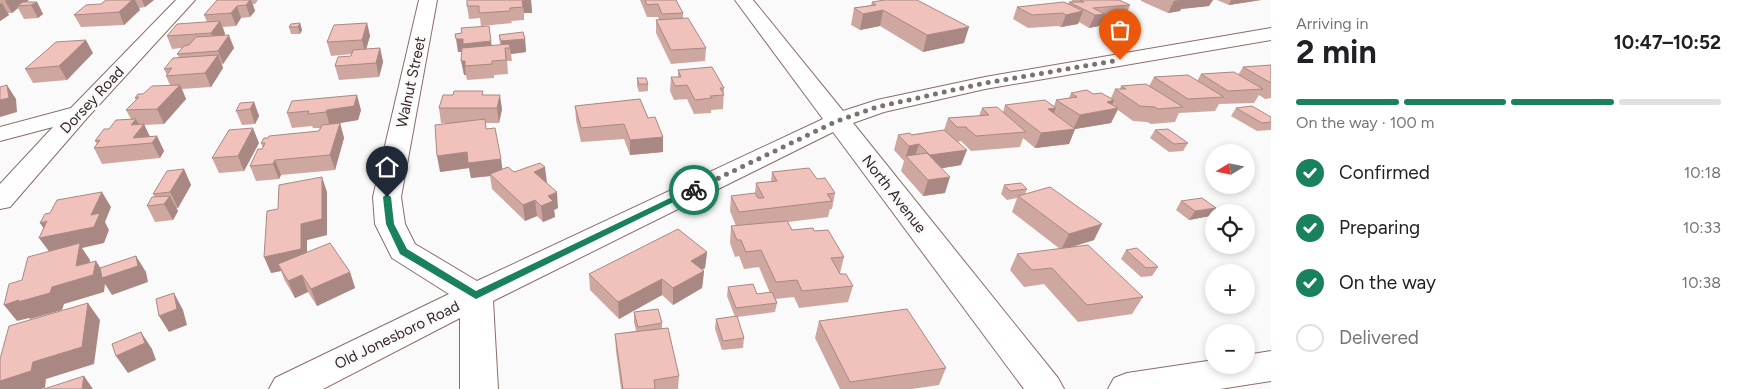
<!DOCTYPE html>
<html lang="en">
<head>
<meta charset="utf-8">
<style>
  body { margin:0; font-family:Figtree,sans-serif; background:#f2f2f2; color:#202124; height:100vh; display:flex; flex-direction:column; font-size:19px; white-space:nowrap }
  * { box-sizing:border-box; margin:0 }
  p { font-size:16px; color:#757577 }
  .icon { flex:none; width:28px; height:28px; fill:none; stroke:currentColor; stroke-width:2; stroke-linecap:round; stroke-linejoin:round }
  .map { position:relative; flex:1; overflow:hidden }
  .details { display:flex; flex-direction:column; background:#fff; width:475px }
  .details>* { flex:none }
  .needle { width:32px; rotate:260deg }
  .controls { position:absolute; left:1205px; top:144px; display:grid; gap:10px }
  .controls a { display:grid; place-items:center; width:50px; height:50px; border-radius:50%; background:#fff; box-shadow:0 2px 8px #0003; font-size:25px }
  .pin { position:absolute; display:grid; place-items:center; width:42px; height:42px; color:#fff; margin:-51px -21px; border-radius:50% 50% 50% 0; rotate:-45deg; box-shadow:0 0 5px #0007 }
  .pin .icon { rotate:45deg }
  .courier { position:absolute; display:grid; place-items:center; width:50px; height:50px; margin:-25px; border:4px solid #19815c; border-radius:50%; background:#fff; color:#222; box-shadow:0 1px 6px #0007 }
  .head em { font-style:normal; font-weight:700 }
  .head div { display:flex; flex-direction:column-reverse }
  .head { display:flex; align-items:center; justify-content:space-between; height:85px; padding:0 25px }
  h1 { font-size:32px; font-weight:700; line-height:38px }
  .bar { display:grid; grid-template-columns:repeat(4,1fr); gap:8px 5px; align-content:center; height:60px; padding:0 25px }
  .bar i { height:6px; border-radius:4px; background:#e0e0e0 }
  .bar .selected { background:#19815c }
  .bar p { grid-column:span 4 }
  ol { padding:0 25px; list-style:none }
  li { display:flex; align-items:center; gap:15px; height:55px }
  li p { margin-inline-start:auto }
  li .icon { padding:5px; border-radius:50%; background:#19815c; color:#fff; stroke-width:4 }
  li:last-child { color:#757577 }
  li i { width:28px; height:28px; border:2px solid #e0e0e0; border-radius:50% }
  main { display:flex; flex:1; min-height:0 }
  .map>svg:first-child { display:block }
</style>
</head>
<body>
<main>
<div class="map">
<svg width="1271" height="389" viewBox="0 0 1271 389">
  <rect width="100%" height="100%" fill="#fafafa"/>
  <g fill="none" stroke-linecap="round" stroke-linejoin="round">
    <g stroke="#8d6c66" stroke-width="2">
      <path id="minor" d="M176 0H195L87 118 10 207 0 209V184L53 127 0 141V127L71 108Z
        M419 0H437L401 197 405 224 415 244 477 281 823 119 735 0H753L843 111 877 100 985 77 1271 28V40L985 89 884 112 853 123 1058 378 1064 389H1024L833 132 493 301 498 389H460V318L323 389H269L275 378 449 294 392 258 375 224 373 197Z
        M1271 351V381L1220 389H1108L1114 378 1127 373 1214 360V365H1246V355Z"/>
    </g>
    <use href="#minor" fill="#fff" fill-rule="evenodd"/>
  </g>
  <path fill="#cfa7a1" d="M0 0H29L26 2H37L43 14 38 18 24 19 18 8 12 13H8L9 15 0 21Z
    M106 0H154L145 7 139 8 140 10 124 25 81 27 74 15 101 4Z
    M217 0H258L255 4H253L255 11 250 17 241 18 236 26 223 27 225 34 224 35 234 48 223 64 222 65 223 68 211 87 182 89 186 99 164 124 144 125 150 137 157 136 164 151 160 158 102 164 94 148 97 144 95 141 109 129 131 119 126 110 136 100 135 98 170 85 166 76 167 75 164 69 179 57 177 54 182 48 172 49 167 36 207 22 204 15Z
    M531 0 532 13H524V20L511 21 512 23 481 26 480 18 469 19 467 6Z
    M640 0H676L683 13V18L706 48 705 61 671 64 656 33V20H659L658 17H647Z
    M1072 0H1119L1130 5 1125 18 1102 19 1099 26 1089 28 1079 22 1078 24 1061 27 1058 26 1028 28 1013 19 1017 7 1068 4 1069 2H1071Z
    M1141 0H1213L1209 6 1181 9 1180 11 1168 13 1141 1Z
    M1217 0H1261L1229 5Z
    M872 2 964 43 923 52 880 26 860 30 851 25 854 8 871 5Z
    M300 23 302 30 300 34H291L289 27Z
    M367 23 370 36 366 49 380 48 383 62 379 77 339 80 335 66 351 56 352 54 331 56 327 42Z
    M499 35 525 39 526 52 511 54 512 61H507L508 74 494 75V78L467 80 466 75H464L462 52H458L492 46 500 45Z
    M93 53 67 80 33 83 25 69Z
    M1271 65V98L1265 99 1259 95 1254 103 1219 104 1215 111 1179 113 1175 122 1151 124 1147 122 1133 121 1118 110 1111 123 1075 129 1069 144 1035 148 1023 138 1020 147 971 151 961 141 957 142 961 165 941 168 945 193 923 196 901 171 904 161 894 150 898 135H911L944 130 948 118 979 116 982 108 1003 112 1005 105 1054 106 1056 100 1069 98 1071 93 1093 94 1111 98 1115 89H1120L1121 86H1149L1154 77 1197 81 1201 74 1238 75 1243 67Z
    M678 70 724 88 723 109 711 110V113L694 114 687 99 674 100 670 91 671 77H678Z
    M637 78 648 84V91L639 92 637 86Z
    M484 95 502 109 499 123H485L486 129 501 159 502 169 547 183 558 208 554 210 555 217 543 222 537 216 525 221 492 189 490 176 471 178 469 168 440 172 457 123H441L439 108Z
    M640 99 663 152 630 155 624 139 581 142 576 120 575 106Z
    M292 101 361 110 358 120 340 123 344 138 335 170 281 175 279 179 256 181 250 166 262 149 263 148 261 143 319 131 320 128H313L312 126 292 128 287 113Z
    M254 102 259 116 255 124 242 125 236 111Z
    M1236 108 1271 117V130L1257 131 1231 116Z
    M1155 130 1188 143 1183 151 1169 152 1150 138Z
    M259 143 244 171 219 173 212 158Z
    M184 169 191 185 178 208H176L178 211 173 220 155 222 147 206 155 197 153 194Z
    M772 172 817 179 835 193 832 209H830L828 217 788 222 792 230 814 231 844 257 840 273 853 286 848 302 799 308 794 297 775 299 777 303 775 312 737 317 744 338 743 348 722 350 715 329 716 319 735 317 727 296 728 287 757 294 770 293 759 267 744 269 739 256 735 257 730 243 731 226H736L730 211 731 196 755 193 756 183 771 182Z
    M1004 185 1027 189 1025 194 1094 240 1069 248 1143 297 1132 314 1078 322 1044 284 1024 287 1010 270 1017 254 1060 249 1012 212 1017 198 1007 200 1001 194Z
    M327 192V235L307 240V252L350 272 355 288 317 306 308 292 295 298 285 281 281 271 271 273 278 209Z
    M1181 201 1210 216 1189 220 1176 210Z
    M1126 250 1158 267 1152 276 1141 277 1121 259Z
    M707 252 705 268 702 270 704 271 702 288 673 305 662 295 619 319 590 290 589 274Z
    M634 312 662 323V329L679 376 678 389H621L616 351 615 334 636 331 634 322Z
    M819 321 946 368 939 385 912 389H840L815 338Z"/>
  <path fill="#a98883" d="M6 0H29L21 6H17L18 8 12 13 5 1Z
    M132 0H135L140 10 124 25 119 12Z
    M142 0H154L145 7Z
    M250 0H251L255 11 250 17 246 5Z
    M531 0 532 13H524L522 1Z
    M1179 0H1213L1209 6 1181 9 1180 11 1168 13 1174 1Z
    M1231 0H1261L1229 5Z
    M37 2 43 14 38 18 31 5Z
    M2 3 9 15 0 21V4Z
    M237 6 241 18 236 26 231 13Z
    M883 10 880 26 860 30 863 14Z
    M1083 11 1078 24 1061 27 1066 15Z
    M1105 14 1099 26 1089 28 1095 15Z
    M220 21 225 34 216 46 211 33Z
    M300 23 302 30 300 34 298 27Z
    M367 23 370 36 365 53 362 40Z
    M969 27 964 43 923 52 927 35Z
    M229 35 234 48 223 64 218 51Z
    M456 39H463L491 41 493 54 465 52H458Z
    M525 39 526 52 511 54 510 48H505L508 74 506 54 503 55 501 41Z
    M86 40 93 53 67 80 59 66Z
    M380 48 383 62 379 77 376 63Z
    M218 55 223 68 211 87 205 73Z
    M461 61H465V66L466 75H464Z
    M7 85 16 99 17 112 0 117V100Z
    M180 85 186 99 164 124 157 109Z
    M357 95 361 110 358 120 340 123 344 138 335 170 330 155V127L326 112 327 110Z
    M500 95 502 109 499 123 497 108Z
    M1114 100 1110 110 1118 108 1111 123 1075 129 1069 144 1035 148 1041 133 1073 129 1080 115 1107 102Z
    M254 102 259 116 255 124 250 109Z
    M1056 108 1050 122 1048 109Z
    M136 119 141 128 144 124 151 139 133 138 131 125Z
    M253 128 259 143 244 171 238 156Z
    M157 136 164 151 160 158 152 143Z
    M663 137V152L630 155V140Z
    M919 144 914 159 906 156 909 146Z
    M967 150 961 165 926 171 930 155Z
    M467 152 501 159 503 174H490V176L471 178 469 168 440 172 437 156Z
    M275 160 281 175 279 179 273 164Z
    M545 167 547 183 535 188 534 172Z
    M184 169 191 185 178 208 170 192Z
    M322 177 327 192V235L307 240V265L278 264 281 271 271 273 264 257 301 224Z
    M950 177 945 193 923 196 928 180Z
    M102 192 111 207 105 222 109 230 104 243 82 248 90 260 88 277 96 261 106 277 136 256 146 272 148 282 112 295 105 284 104 292 64 304 62 310 30 319 29 318 17 321 4 305 51 254 39 238 49 236 40 223 91 215Z
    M557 192 558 208 554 210 555 217 543 222 541 206 548 196Z
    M170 196 178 211 173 220 164 204Z
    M535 200 537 216 525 221 523 205Z
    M1216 208 1210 216 1189 220 1195 211Z
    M1102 224 1094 240 1061 250 1069 234Z
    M707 252 705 268 690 277 691 261Z
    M704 271 702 288 673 305V288Z
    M350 272 355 288 317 306 311 289Z
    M302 275 308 292 295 298 288 281Z
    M662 279V295L619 319 618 302Z
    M174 293 183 310 187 325 169 332 159 316Z
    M88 303 100 320 94 364 46 379 45 388 41 389H0V381L33 362Z
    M141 332 152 349 156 360 128 373 116 356Z
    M84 376 93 389H82Z"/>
  <path fill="#f1c2bb" stroke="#a98883" d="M106 0H132L119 12 74 15 86 5 101 4Z
    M217 0H250L246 5 237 6 231 13 204 15Z
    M467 0H531L522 1 523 7 510 8V11L479 13V6H467Z
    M645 0H676L683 13 662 14 658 4 647 5Z
    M885 0H917L969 27 927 35 883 10 863 14 854 8 876 5 872 2Z
    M1080 0H1119L1130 5 1093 8 1105 14 1095 15 1069 2H1084Z
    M23 2H37L31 5 17 6Z
    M1064 2 1083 11 1066 15 1063 13 1032 15 1017 7Z
    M688 18 706 48 671 50 656 20Z
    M220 21 211 33 167 36 177 24Z
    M300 23 298 27H289L291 24Z
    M367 23 362 40 327 42 334 25Z
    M489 26 491 41 463 44V39H456L455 34 462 33 461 28Z
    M523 32 525 39 501 41 499 35Z
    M229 35 218 51 177 54 184 46 189 45 196 37Z
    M86 40 59 66 25 69 56 42Z
    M509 44 510 48H505L506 60 492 61V64L465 66V61H461L462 48Z
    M380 48 376 63 335 66 338 57 351 56 353 50Z
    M218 55 205 73 166 76 172 68 164 69 173 58Z
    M1271 65V83L1243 67Z
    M712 67 724 88H720L724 95 710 96 712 98 695 100 687 85 675 86 671 77H681L678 70Z
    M1234 72 1263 89 1228 91 1201 74Z
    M1188 75 1224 97 1188 99 1154 77Z
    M637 78H646L648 84H639Z
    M1146 84 1183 107 1158 109 1155 107 1140 106 1115 89H1126L1121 86Z
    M7 85 9 98 0 100V87Z
    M180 85 157 109 126 110 139 97 135 98 138 94H143L152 86Z
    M1087 90 1093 94 1101 93 1114 100 1107 102 1118 108 1080 115 1056 100 1077 97 1071 93Z
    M454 91H483L482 95H500L497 108H439L443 95H453Z
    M357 95 354 106 327 110 326 112 308 114 309 111 287 113 292 101Z
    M640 99 648 118 655 117 663 137 630 140 624 124 581 128 575 106Z
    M1045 100 1056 108 1048 109 1075 129 1041 133 1005 105Z
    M254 102 250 109 236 111 240 103Z
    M1252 106 1271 117V122L1262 123 1236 108Z
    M997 107 1026 132 976 136 966 127H957L948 118 989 115 982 108Z
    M136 119 131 125 144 124 133 138 157 136 152 143 94 148 100 140 95 141 104 129H109L116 120Z
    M485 119 486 129 495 128 501 159 468 163 467 152 437 156 435 125Z
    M340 123 330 155 275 160 273 164 250 166 258 149H262L265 143H261L264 138H268L269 136 319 131 322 125Z
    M253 128 238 156 212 158 229 130Z
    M1168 129 1188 143 1174 144 1155 130Z
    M944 130 967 150 930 155 919 144 909 146 898 135 910 133 911 135Z
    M927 153 950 177 928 180 906 156Z
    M540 163 545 167 534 172 557 192 548 196 553 201 541 206 535 200 523 205 490 174 508 167 514 172Z
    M809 168 817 179 825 178 835 193 827 194 832 201 739 212 731 196 755 193 758 198H764L756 183 777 181 772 172Z
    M184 169 170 192 153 194 167 171Z
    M322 177V219L301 224V249L264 257 267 211 278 209 279 185Z
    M1021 183 1027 189 1010 191 1004 185Z
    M1050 187 1102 224 1069 234 1018 196Z
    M102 192 91 215 100 213 94 227 39 238 47 221 40 223 45 214 50 213 57 200Z
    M170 196 164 204 147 206 152 197Z
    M1202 198 1216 208 1195 211 1181 201Z
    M787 221 792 230 813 228 814 231 828 230 844 257 831 258 840 274H846L853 286 802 291 797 280 776 282 761 250 746 252 741 240H737L731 226Z
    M678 229 707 252 691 261 704 271 673 288 662 279 618 302 589 274Z
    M80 243 76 266 96 261 93 275 52 287 50 293 18 302 19 300 4 305 9 284 22 280 28 257Z
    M330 243 350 272 311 289 302 275 288 281 278 264Z
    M1088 245 1143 297 1087 305 1052 268 1032 270 1017 254Z
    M1137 248 1158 267 1146 268 1126 250Z
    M136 256 138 266 102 278 100 268Z
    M753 284 757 294 772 292 777 303 736 308 728 287Z
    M174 293 177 309 159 316 156 299Z
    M88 303 82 347 33 362 31 371 0 381V359L9 326Z
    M658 309 662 323 638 327 634 312Z
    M907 309 946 368 850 382 819 321Z
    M737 316 744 338 723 341 716 319Z
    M668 328 679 376 654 380 655 389H623L615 334Z
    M141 332 145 343 116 356 112 344Z
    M84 376 82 389H44Z"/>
  <path fill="#19815c" d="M691 188 698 190 476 299 400 254 386 224 383 197 387 194 391 197 394 224 407 249 476 291Z"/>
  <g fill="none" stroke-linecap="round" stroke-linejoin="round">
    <path stroke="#7a7170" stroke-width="5" stroke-dasharray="0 9" d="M694 190 837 121 877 107 985 83 1120 60"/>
  </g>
  <g text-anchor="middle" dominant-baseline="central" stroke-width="4.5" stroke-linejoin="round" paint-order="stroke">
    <g font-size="15" fill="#352725" stroke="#fafafa">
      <text transform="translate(411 82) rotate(-78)">Walnut Street</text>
      <text transform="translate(92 100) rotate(-47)">Dorsey Road</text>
      <text transform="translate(894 194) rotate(52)">North Avenue</text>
      <text transform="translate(397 335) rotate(-26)">Old Jonesboro Road</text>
    </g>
  </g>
</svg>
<div class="controls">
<a><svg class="needle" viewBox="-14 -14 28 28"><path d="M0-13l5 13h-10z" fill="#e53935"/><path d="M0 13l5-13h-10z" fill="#757577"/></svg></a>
<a><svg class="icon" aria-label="locate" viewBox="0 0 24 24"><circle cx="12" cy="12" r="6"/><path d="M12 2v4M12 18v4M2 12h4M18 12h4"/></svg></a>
<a>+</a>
<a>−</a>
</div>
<div class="pin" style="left:1120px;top:60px;background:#ea580c"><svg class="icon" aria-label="bag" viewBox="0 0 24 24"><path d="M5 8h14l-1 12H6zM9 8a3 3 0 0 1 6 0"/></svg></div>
<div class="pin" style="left:387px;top:197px;background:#1f2937"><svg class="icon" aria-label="home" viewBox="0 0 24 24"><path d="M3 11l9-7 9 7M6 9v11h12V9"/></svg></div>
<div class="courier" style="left:694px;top:190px"><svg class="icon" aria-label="bike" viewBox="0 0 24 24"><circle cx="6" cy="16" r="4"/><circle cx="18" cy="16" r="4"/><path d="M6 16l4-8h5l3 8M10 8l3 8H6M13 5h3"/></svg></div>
</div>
<section class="details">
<div class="head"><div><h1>2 min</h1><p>Arriving in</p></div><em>10:47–10:52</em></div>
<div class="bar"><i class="selected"></i><i class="selected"></i><i class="selected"></i><i></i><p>On the way · 100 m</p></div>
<ol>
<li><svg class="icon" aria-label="check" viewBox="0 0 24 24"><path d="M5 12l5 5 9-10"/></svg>Confirmed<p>10:18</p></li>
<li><svg class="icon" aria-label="check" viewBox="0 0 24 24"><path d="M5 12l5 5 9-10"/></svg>Preparing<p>10:33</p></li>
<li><svg class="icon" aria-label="check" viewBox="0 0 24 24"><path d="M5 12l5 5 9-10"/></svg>On the way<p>10:38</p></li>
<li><i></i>Delivered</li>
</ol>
</section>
</main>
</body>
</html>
